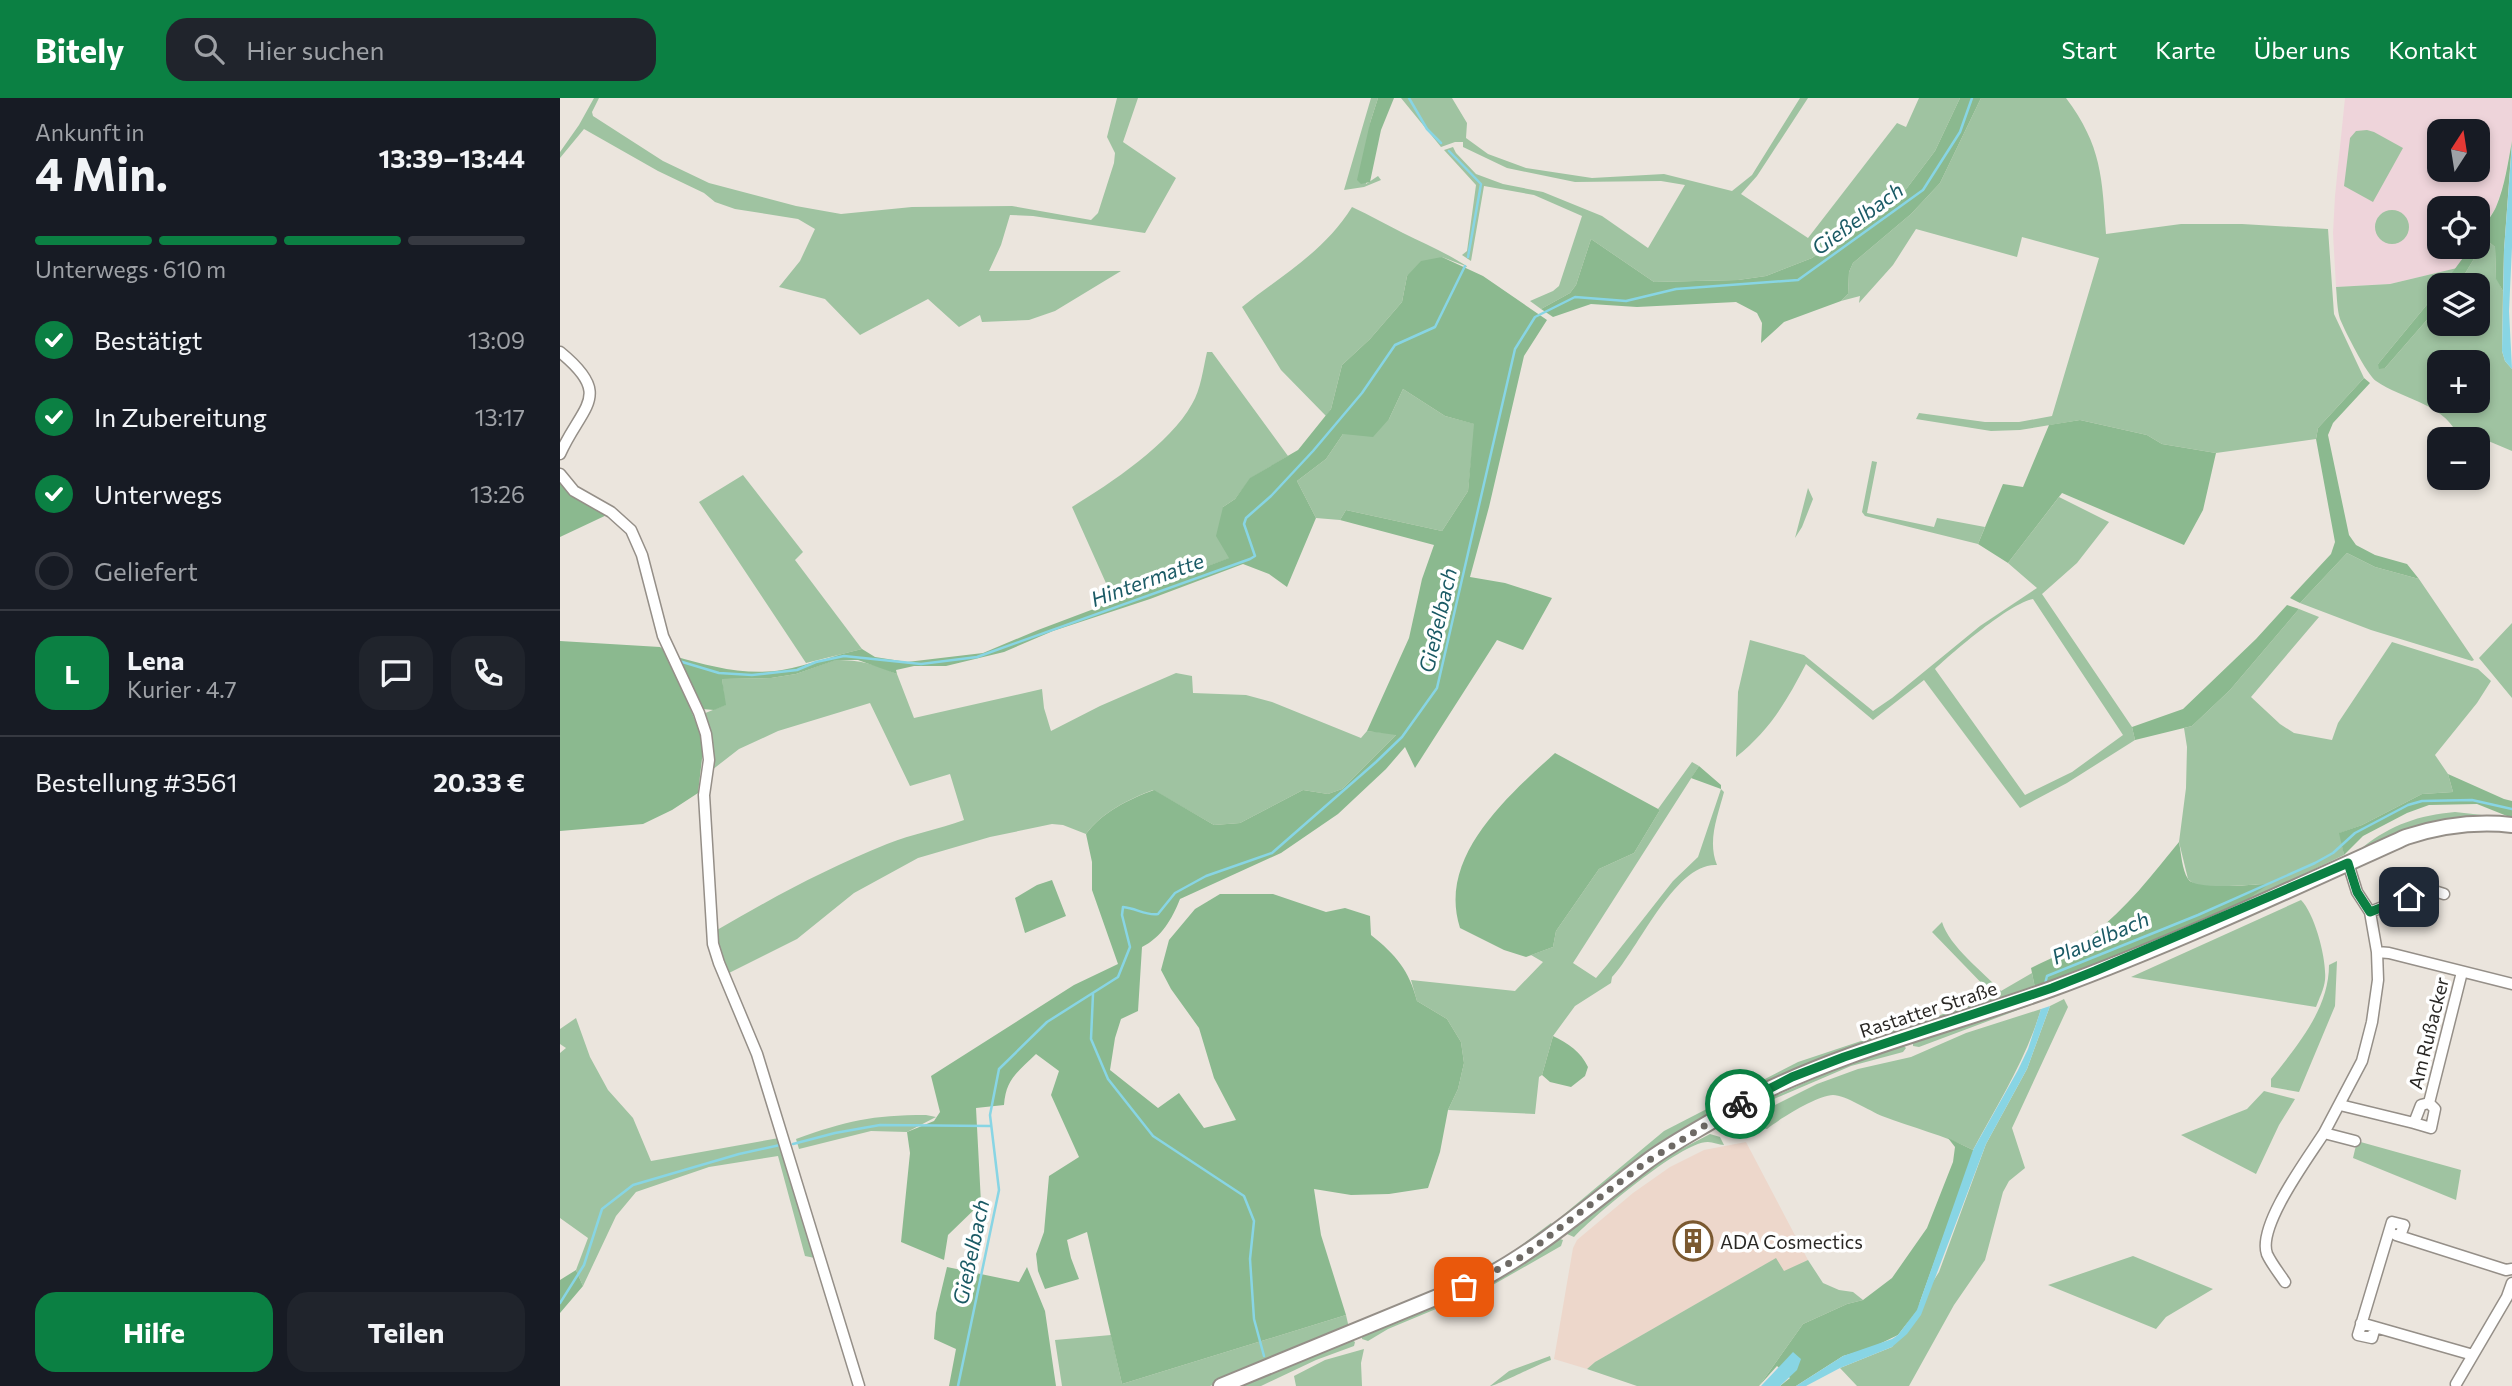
<!DOCTYPE html>
<html lang="de">
<head>
<meta charset="utf-8">
<style>
  body { margin:0; font-family:Commissioner,sans-serif; background:#20242c; color:#f1f3f6; height:100vh; display:flex; flex-direction:column; font-size:26px; white-space:nowrap }
  * { box-sizing:border-box; margin:0 }
  p { font-size:23px; color:#9ea1a6 }
  .icon { flex:none; width:38px; height:38px; fill:none; stroke:currentColor; stroke-width:2; stroke-linecap:round; stroke-linejoin:round }
  .map { position:relative; flex:1; overflow:hidden }
  .drawer { display:flex; flex-direction:column; background:#171b24; width:560px }
  .drawer>* { flex:none }
  .needle { width:46px; rotate:12deg }
  .tools { position:absolute; left:1867px; top:21px; display:grid; gap:14px }
  .tools a { display:grid; place-items:center; width:63px; height:63px; border-radius:14px; background:#171b24; box-shadow:0 4px 10px #0003; font-size:35px }
  .pin { position:absolute; display:grid; place-items:center; width:60px; height:60px; color:#fff; margin:-30px; border-radius:14px; box-shadow:0 4px 10px #0006 }
  .courier { position:absolute; display:grid; place-items:center; width:70px; height:70px; margin:-35px; border:5px solid #0b8043; border-radius:50%; background:#fff; color:#222; box-shadow:0 2px 9px #0007 }
  .overview em { font-style:normal; font-weight:700 }
  .overview div { display:flex; flex-direction:column-reverse }
  .overview { display:flex; align-items:center; justify-content:space-between; height:119px; padding:0 35px }
  h1 { font-size:46px; font-weight:700; line-height:52px }
  .bar { display:grid; grid-template-columns:repeat(4,1fr); gap:10px 7px; align-content:center; height:84px; padding:0 35px }
  .bar i { height:9px; border-radius:5px; background:#363941 }
  .bar .active { background:#0b8043 }
  .bar p { grid-column:span 4 }
  .line { display:flex; align-items:center; gap:18px; padding:0 35px; border-top:2px solid #363941 }
  .line div { flex:1 }
  .round { display:grid; place-items:center; flex:none; width:74px; height:74px; border-radius:21px; background:#20242c }
  ol { padding:0 35px; list-style:none }
  li { display:flex; align-items:center; gap:21px; height:77px }
  li p { margin-inline-start:auto }
  li .icon { padding:7px; border-radius:50%; background:#0b8043; color:#fff; stroke-width:4 }
  li:last-child { color:#9ea1a6 }
  li i { width:38px; height:38px; border:4px solid #363941; border-radius:50% }
  .primary-button { display:flex; gap:14px; margin-top:auto; padding:14px 35px }
  .primary-button a { flex:1; height:80px; border-radius:21px; background:#0b8043; color:#fff; font-size:28px; font-weight:700; line-height:80px; text-align:center }
  .primary-button a+a { background:#20242c; color:#f1f3f6 }
  header { display:flex; align-items:center; gap:42px; box-sizing:border-box; height:98px; padding:0 35px; background:#0b8043; color:#fff }
  header strong { font-size:33px }
  nav { display:flex; gap:38px; margin-inline-start:auto; font-size:24px }
  .search { width:490px; height:63px; background:#20242c; display:flex; align-items:center; gap:18px; box-sizing:border-box; padding:0 24px; border-radius:21px; color:#9ea1a6; font-size:26px }
  main { display:flex; flex:1; min-height:0 }
  .map>svg:first-child { display:block }
</style>
</head>
<body>
<header>
<strong>Bitely</strong>
<div class="search"><svg class="icon" aria-label="search" viewBox="0 0 24 24"><circle cx="10" cy="10" r="6"/><path d="M15 15l6 6"/></svg>Hier suchen</div>
<nav><a>Start</a><a>Karte</a><a>Über uns</a><a>Kontakt</a></nav>
</header>
<main>
<section class="drawer">
<div class="overview"><div><h1>4 Min.</h1><p>Ankunft in</p></div><em>13:39–13:44</em></div>
<div class="bar"><i class="active"></i><i class="active"></i><i class="active"></i><i></i><p>Unterwegs · 610 m</p></div>
<ol>
<li><svg class="icon" aria-label="check" viewBox="0 0 24 24"><path d="M5 12l5 5 9-10"/></svg>Bestätigt<p>13:09</p></li>
<li><svg class="icon" aria-label="check" viewBox="0 0 24 24"><path d="M5 12l5 5 9-10"/></svg>In Zubereitung<p>13:17</p></li>
<li><svg class="icon" aria-label="check" viewBox="0 0 24 24"><path d="M5 12l5 5 9-10"/></svg>Unterwegs<p>13:26</p></li>
<li><i></i>Geliefert</li>
</ol>
<div class="line" style="height:126px"><b class="round" style="background:#0b8043;color:#fff">L</b><div><b>Lena</b><p>Kurier · 4.7</p></div><a class="round"><svg class="icon" aria-label="chat" viewBox="0 0 24 24"><path d="M4 5h16v11H9l-5 4z"/></svg></a><a class="round"><svg class="icon" aria-label="phone" viewBox="0 0 24 24"><path d="M5 4h4l2 5-3 2q2 4 5 5l2-3 5 2v4C11 20 4 13 5 4z"/></svg></a></div>
<div class="line" style="height:91px"><div>Bestellung #3561</div><b>20.33 €</b></div>
<div class="primary-button"><a>Hilfe</a><a>Teilen</a></div>
</section>
<div class="map">
<svg width="1952" height="1288" viewBox="0 0 1952 1288">
  <rect width="100%" height="100%" fill="#ebe5dd"/>
  <path fill="#edd7cb" d="M1186 1044 1248 1162 1224 1174 1215 1161 1035 1264 1027 1271 994 1261 1013 1150 1017 1142 1073 1095 1110 1069 1144 1052Z"/>
  <path fill="#eed4da" fill-rule="evenodd" d="M1785 0H1952V43L1944 84 1936 109 1918 137V110H1880V149H1911L1897 170 1830 186 1776 189 1773 135 1775 98ZM1880 33H1918V72H1880Z"/>
  <path fill="#9fc3a1" fill-rule="evenodd" d="M34 0H39L32 14 33 18 103 63 149 85 236 108 281 116 352 109 452 108 531 122 538 115 554 65 555 55 547 39 557 0H578L563 44 616 80 585 135 473 118 450 117 441 147 429 173H561L495 213 469 222 422 224 420 217 399 229 368 201 300 237 265 201 219 189 240 163 255 131 238 121 175 111 155 104 144 95 98 73 24 31 0 60V54L19 27Z
    M811 0H818L810 25 806 86 818 78 821 82 804 89 784 92Z
    M841 0H892L907 25 906 40 928 56 966 70 1032 80 1104 76 1172 93 1192 77 1240 0H1248L1197 78 1181 96 1248 140 1337 25 1346 29 1359 0H1400L1375 53 1347 90 1313 117 1252 160 1206 178 1178 182 1094 184 1031 141 1016 187 1010 195 981 211 970 203 993 193 999 188 1022 118 974 97 924 88 911 163 902 157 907 153 916 87 884 52 893 49 896 55 916 76 943 86 983 94 1042 118 1088 150 1125 87 1101 83 1015 84 947 70 903 49V44H895L881 49Z
    M1421 0H1506C1542 48 1542 80 1546 136L1621 126H1682L1768 131 1774 216 1804 280 1758 330 1756 341 1656 355 1602 346 1587 337 1520 322 1460 332 1431 333 1356 321 1359 315 1425 324H1459L1492 318 1539 160 1462 139 1457 159 1356 131 1333 167 1299 205 1300 198 1281 203 1288 196 1289 174 1293 165 1351 116 1380 85Z
    M1807 32 1814 34 1843 50 1813 104 1784 88 1790 40 1796 33Z
    M792 109C810 117 825 126 843 135 865 146 887 155 908 169L882 159 847 178 842 204 810 241 782 267 771 311 766 318 721 272 682 209C722 177 764 154 792 109Z
    M1815 129a17 17 0 1 1 34 0a17 17 0 1 1-34 0Z
    M1929 144 1935 149 1936 180 1943 193 1942 253 1945 263 1952 271V353L1907 334 1897 335C1881 305 1842 301 1816 283 1807 277 1785 233 1780 221 1777 211 1777 199 1776 189L1830 186 1897 170 1883 187H1880L1879 192 1818 266 1825 270 1879 208 1880 226H1918V187H1898L1923 146ZM1880 264H1918V303H1880Z
    M647 254H652L728 358 691 380 675 401 663 409 670 460 554 503 512 409C551 385 610 346 632 306 641 291 643 271 647 254Z
    M843 291 885 318 915 326 908 393 882 433 786 412 780 422 756 420 737 383 766 361 783 336 829 321Z
    M1312 363 1317 364 1307 415 1374 429 1377 420 1425 429 1418 446 1305 418 1302 414Z
    M183 377 243 454 235 462 302 551 246 565 139 404Z
    M1248 390 1253 401 1242 429 1235 440Z
    M1499 399 1549 424 1517 465 1482 496 1572 629 1575 642 1507 685 1460 710 1364 582 1313 622 1246 566C1226 604 1210 632 1176 659L1178 594 1190 542 1244 557 1313 613 1332 600 1420 528 1477 490 1448 465ZM1473 501 1563 637 1512 674 1465 697 1375 571C1393 554 1450 505 1473 501Z
    M1787 455 1815 469 1859 481 1914 562 1912 563 1811 532 1740 505Z
    M1739 511 1759 519 1691 599 1720 626 1734 635 1772 642 1778 625 1832 544 1918 571 1931 583 1917 605 1875 657 1888 676 1893 694 1862 696 1802 727 1780 735 1784 757 1683 805 1708 786 1649 789 1634 786 1628 781 1619 744 1626 690 1627 649 1624 630 1632 628 1670 592Z
    M1952 525V600L1919 560Z
    M275 562C301 562 314 566 337 576L354 620 482 591 484 610 491 633 540 608 616 575 632 578 633 595 686 597 712 604 801 640 807 633 837 636 782 691 768 696 743 692 680 725 654 727 593 692C569 701 541 715 526 736L503 727 492 726 430 739 358 760 294 795 237 841 167 876 159 853 157 832C212 800 267 770 327 746 352 736 379 731 404 722L390 676 350 688 310 605 218 633 179 651 152 672 143 616 165 607 162 581 211 580 236 576Z
    M1132 664 1139 668 1013 865 1036 880 1047 867 1113 783 1138 759 1161 691 1164 694C1158 717 1147 743 1157 767 1115 764 1078 852 1052 879L1051 885 1015 908 993 938 982 977 979 979 975 1016 888 1012 898 991 904 965 901 944 887 921 857 903 851 882 955 893 983 864 971 857 993 849 996 833 1039 771 1074 755 1100 712 1098 711Z
    M1895 714 1922 717 1923 721 1864 728 1803 749C1831 727 1859 717 1895 714Z
    M1741 802C1755 816 1767 862 1765 882 1764 891 1759 901 1756 909L1571 879Z
    M1382 824C1389 848 1424 875 1441 893L1472 875 1475 890 1350 933 1341 925 1370 921 1433 897 1372 834Z
    M1777 863 1775 908 1739 994 1711 989V981C1737 948 1769 911 1769 867Z
    M1480 898 1479 904 1359 949 1353 948V944Z
    M1504 901 1508 909 1452 1030 1465 1070 1449 1083 1443 1094 1425 1162 1394 1207 1349 1288H1297L1280 1270 1332 1249 1379 1174 1426 1046 1467 971 1490 908Z
    M1481 911C1466 962 1438 1005 1413 1052 1384 1037 1353 1030 1322 1018 1310 1013 1285 997 1273 997 1258 997 1219 1021 1207 1031L1193 1028 1197 1018 1205 1012 1257 986 1298 971 1351 959 1406 935Z
    M16 920 30 959 48 992 73 1020 91 1063 219 1040 255 1160 245 1158 218 1058 149 1069 76 1094 56 1118 23 1188 16 1172 28 1140 0 1120V955L6 950 0 946V931Z
    M1333 923 1340 934 1170 1004C1108 1038 1055 1083 999 1127L996 1123 1104 1033 1238 964 1328 934 1333 931Z
    M1341 945 1346 950 1343 954 1291 968 1216 1000 1199 1010 1190 1023 1185 1035 1178 1034 1176 1022 1184 1012 1291 964Z
    M1704 993 1735 1001 1719 1027 1696 1076 1621 1037 1687 1011Z
    M366 1017 376 1019 347 1034 311 1033 239 1051 236 1041C286 1023 312 1017 366 1017Z
    M1150 1036 1160 1039 1164 1047C1159 1047 1153 1044 1148 1044 1122 1043 1034 1118 1014 1139L1007 1136V1132L1089 1068Z
    M1797 1043 1901 1072 1896 1102 1793 1060Z
    M991 1125 994 1130 934 1170 797 1227 793 1226 885 1187 947 1158Z
    M997 1140 1003 1142 1001 1148 931 1188 828 1231 808 1243 802 1241V1236Z
    M1573 1158 1653 1191 1606 1219 1596 1231 1488 1187Z
    M1216 1160 1224 1173 1248 1162 1263 1185 1279 1192 1293 1194 1303 1202 1287 1206 1243 1226 1199 1288H1077L1027 1271 1035 1264Z
    M786 1217 789 1230 650 1288H502L495 1242 551 1237 562 1286Z
    M791 1241 795 1244 794 1248 756 1262 701 1288H675Z
    M804 1251 801 1265 802 1288H736L734 1278 765 1262Z
    M990 1258 991 1262C978 1266 936 1288 930 1288L949 1273Z"/>
  <path fill="#8bb98f" d="M818 0H834L821 32 810 84 801 86 797 82 810 25Z
    M1400 0H1421L1380 85 1351 116 1293 165 1289 174 1288 196 1281 203 1224 224 1201 245 1202 225 1197 215 1176 204 1077 209 1031 206 993 219 981 211 1010 195 1016 187 1031 141 1094 184 1178 182 1206 178 1252 160 1313 117 1347 90 1375 53Z
    M1952 43 1944 152 1943 193 1936 181 1935 149 1929 144 1923 146 1898 187H1883L1911 149H1918C1918 130 1929 124 1936 109 1945 88 1948 64 1952 43Z
    M882 159 923 178 987 222 964 258 929 409 910 479 945 485 992 500 963 552 937 542 855 670 845 649 826 671 778 716 721 755 620 801C612 821 602 839 582 849L578 913 561 921 555 940 550 972 598 1010 619 995 644 1030 676 1022 654 980 639 930 611 891 601 872 609 842 635 811 660 796H713L766 814 785 810 810 818 811 837C836 857 849 872 857 903L887 921 901 944 904 965 898 991 888 1012 880 1054 868 1090 829 1096 791 1097 754 1091 761 1137 786 1217 562 1286 527 1134 507 1142 511 1160 519 1181 485 1191 478 1173 476 1156 484 1134 489 1078 519 1059 491 997 499 973 476 956C458 974 446 980 444 1007L416 1010 421 1105 388 1137 384 1162 341 1144 350 1055 347 1034 374 1023 380 1014 371 978 514 887 558 866 532 792V764L526 736C541 715 569 701 594 692L654 727 680 725 743 692 768 696 782 691 836 637 807 633 849 540 862 481 874 447 780 422 786 412 882 433 908 393 914 326 885 318 843 291 829 321 813 339 783 336 766 361 737 383 756 420 727 489 709 476 683 466 590 501 493 533 444 554 386 568H354L336 572 337 576 298 562H276L236 576 211 580 162 581 166 607 154 612 142 611 114 558C148 568 186 578 222 572 249 567 275 557 302 551L315 559 347 564 423 555 478 532 669 460 656 438 663 409 675 401 690 380 738 352 771 311 782 267 810 241 842 204 847 178 861 163Z
    M1879 192V208L1825 270 1819 271 1818 266Z
    M1804 280 1810 285 1773 325 1768 337 1789 437 1796 447 1815 457 1847 466 1859 481 1815 469 1787 455 1740 505 1730 500 1771 456 1775 444 1756 341 1758 330Z
    M1520 322 1587 337 1602 346 1656 355 1643 412 1624 447 1502 395 1448 465 1418 446 1443 386 1463 389 1489 327Z
    M0 383 51 415 0 439Z
    M1727 507 1739 511 1670 592 1632 628 1575 642 1572 629 1623 611 1696 541Z
    M0 543 100 549 107 554 144 644 138 695 112 712 83 726 0 733Z
    M995 655 1100 712 1074 755 1039 771 996 833 993 849 966 859 944 852 900 830C877 759 948 698 995 655Z
    M1139 668 1161 687V691L1131 680Z
    M1888 676 1944 701 1952 703V720L1917 706 1869 707 1847 715 1803 738 1784 757 1779 735 1802 727 1862 696 1893 694Z
    M1619 744C1621 754 1622 772 1628 781 1636 793 1693 786 1709 786L1683 805 1634 828 1475 890 1471 870C1493 859 1515 851 1533 836 1566 811 1593 776 1619 744Z
    M492 782 506 818 465 835 455 800 477 787Z
    M993 938C1008 945 1021 954 1028 969L1025 978 1011 989 990 984 982 977Z
    M1388 1040 1413 1052V1056L1357 1212 1338 1237 1311 1250 1283 1258 1236 1288H1220L1230 1280 1217 1268 1199 1288 1243 1226 1287 1206 1303 1202 1332 1180 1367 1130 1393 1064 1395 1049Z
    M387 1169 459 1184 467 1169 485 1213 496 1288H389L396 1251 374 1241 376 1215Z
    M16 1172 23 1188 0 1215V1182Z"/>
  <path fill="#88d5e4" d="M1952 46V149L1949 213 1952 271 1945 263 1942 253 1944 152Z
    M1490 908 1467 971 1426 1046 1361 1217 1347 1236 1332 1249 1280 1270 1246 1288H1236L1283 1258 1332 1241 1338 1237 1357 1212 1413 1052 1458 972 1468 951 1481 911Z
    M1233 1254 1241 1261 1237 1272 1220 1288H1201Z"/>
  <g fill="none" stroke-linecap="round" stroke-linejoin="round">
    <path stroke="#88d5e4" stroke-width="2.5" d="M849 0 867 31 881 45
      M889 53 921 86 908 159
      M119 563 159 575 192 577 237 572 256 564 284 558 361 566 417 559 690 461 695 458 684 426 686 420 711 398 753 353 802 295 835 247 875 229 905 168
      M1485 886 1487 878 1638 817 1755 765 1773 755 1795 735 1848 707 1862 703 1912 702 1952 711
      M533 896 531 941 548 981 593 1038 684 1098 694 1123 690 1161 694 1221 704 1258
      M233 1046 275 1035 320 1027 430 1028
      M0 1205 24 1167 42 1111 73 1087 179 1056 220 1047
      M398 1288 439 1092 430 1017 439 971 487 924 558 879 570 849 562 817 563 809C576 810 586 818 598 816L615 795 646 778 712 755 816 664 842 639 877 590 955 251 975 219 1015 199 1066 203 1116 191 1238 182 1363 92 1400 34 1412 0"/>
    <g stroke="#958f88" stroke-width="13">
      <path id="street" d="M0 254C54 298 22 307 0 356
        M0 376 14 393 51 414 71 432 82 457 103 538 139 615 146 636 149 662 144 697 153 846 159 865 197 956 299 1288
        M1788 765 1797 794 1810 814 1817 854 1818 882 1812 924 1802 963 1764 1035 1795 1043
        M1810 814 1868 791 1884 796
        M1817 854 1829 855 1952 886
        M1869 1005 1861 1007 1854 1025 1871 1030 1875 1011 1869 1005 1902 874
        M1780 1007 1854 1025
        M1836 1137 1946 1172 1952 1171
        M1725 1184C1719 1175 1711 1165 1707 1156 1697 1128 1748 1060 1764 1035
        M1801 1225 1913 1257
        M1815 1229 1812 1240 1798 1237 1832 1124 1844 1127 1840 1138
        M1896 1286 1947 1199 1952 1185"/>
    </g>
    <g stroke="#958f88" stroke-width="18">
      <path id="secondary" d="M661 1288 926 1179C984 1147 1032 1105 1085 1065 1107 1048 1132 1035 1157 1020 1169 1013 1180 1005 1193 999 1287 951 1392 927 1491 891 1611 847 1729 792 1846 739 1880 728 1916 723 1952 727"/>
    </g>
    <use href="#street" stroke="#fff" stroke-width="10"/>
    <use href="#secondary" stroke="#fff" stroke-width="14"/>
  </g>
  <g fill="none" stroke-linecap="round" stroke-linejoin="round">
    <path stroke="#6e6a65" stroke-width="7" stroke-dasharray="0 12.6" d="M904 1189 963 1158 1086 1064 1180 1006"/>
    <path stroke="#0b8043" stroke-width="9" d="M1180 1006 1232 979 1284 959 1492 890 1535 873 1788 765 1797 794 1810 814 1849 799"/>
  </g>
  <defs>
    <g id="building-ring" transform="scale(2.0125)"><circle r="9.5" fill="#fff" stroke="#7b5930" stroke-width="1.5"/><path d="M-4-6H4V6H1V3H-1V6H-4ZM-2.5-4.3h1.7v1.8h-1.7ZM.8-4.3h1.7v1.8H.8ZM-2.5-1h1.7V.8h-1.7ZM.8-1h1.7V.8H.8Z" fill="#7b5930"/></g>
  </defs>
  <g fill-rule="evenodd">
    <use href="#building-ring" x="1133" y="1143"/>
  </g>
  <g text-anchor="middle" dominant-baseline="central" stroke-width="7" stroke-linejoin="round" paint-order="stroke">
    <g font-size="19" fill="#2a2825" stroke="#fff">
      <text transform="translate(1368 911) rotate(-18)">Rastatter Straße</text>
      <text transform="translate(1868 935) rotate(-76)">Am Rußacker</text>
    </g>
    <g font-size="19" fill="#2a2825" stroke="#fff" text-anchor="start">
      <text x="1160" y="1143">ADA Cosmectics</text>
    </g>
    <g font-size="21" font-style="italic" fill="#1a5a65" stroke="#fff">
      <text transform="translate(1297 120) rotate(-36)">Gießelbach</text>
      <text transform="translate(587 481) rotate(-20)">Hintermatte</text>
      <text transform="translate(877 522) rotate(-77)">Gießelbach</text>
      <text transform="translate(1540 839) rotate(-23)">Plauelbach</text>
      <text transform="translate(410 1154) rotate(-78)">Gießelbach</text>
    </g>
  </g>
</svg>
<div class="tools">
<a><svg class="needle" viewBox="-14 -14 28 28"><path d="M0-13l5 13h-10z" fill="#e53935"/><path d="M0 13l5-13h-10z" fill="#9ea1a6"/></svg></a>
<a><svg class="icon" aria-label="locate" viewBox="0 0 24 24"><circle cx="12" cy="12" r="6"/><path d="M12 2v4M12 18v4M2 12h4M18 12h4"/></svg></a>
<a><svg class="icon" aria-label="layers" viewBox="0 0 24 24"><path d="M12 4l9 5-9 5-9-5zM3 14l9 5 9-5"/></svg></a>
<a>+</a>
<a>−</a>
</div>
<div class="pin" style="left:904px;top:1189px;background:#ea580c"><svg class="icon" aria-label="bag" viewBox="0 0 24 24"><path d="M5 8h14l-1 12H6zM9 8a3 3 0 0 1 6 0"/></svg></div>
<div class="pin" style="left:1849px;top:799px;background:#1f2937"><svg class="icon" aria-label="home" viewBox="0 0 24 24"><path d="M3 11l9-7 9 7M6 9v11h12V9"/></svg></div>
<div class="courier" style="left:1180px;top:1006px"><svg class="icon" aria-label="bike" viewBox="0 0 24 24"><circle cx="6" cy="16" r="4"/><circle cx="18" cy="16" r="4"/><path d="M6 16l4-8h5l3 8M10 8l3 8H6M13 5h3"/></svg></div>
</div>
</main>
</body>
</html>
